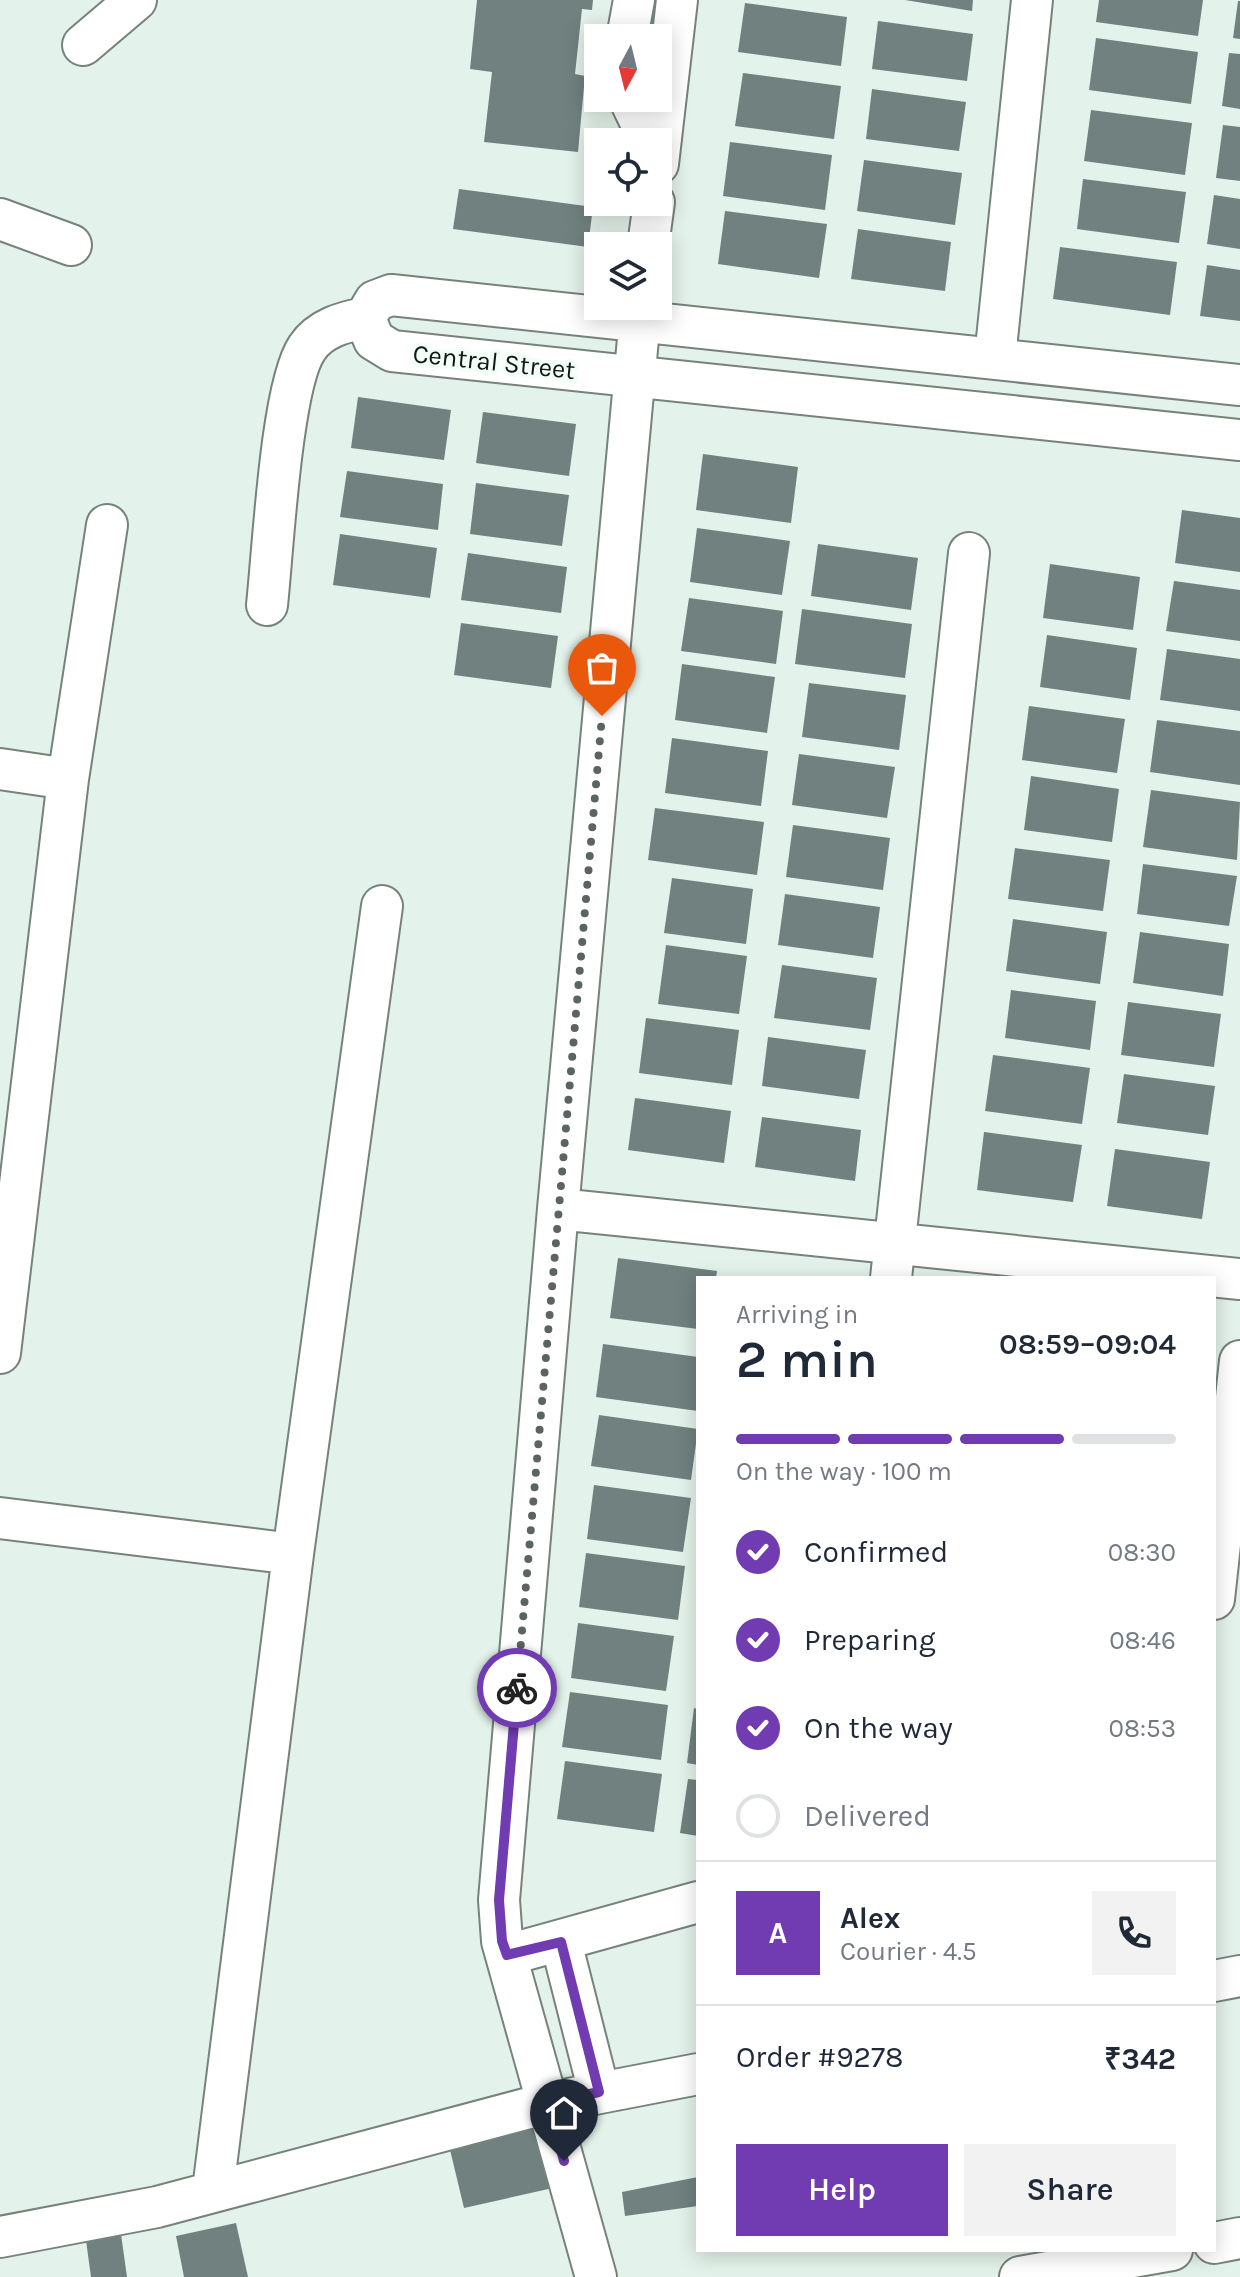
<!DOCTYPE html>
<html lang="en">
<head>
<meta charset="utf-8">
<style>
  body { margin:0; font-family:Karla,sans-serif; background:#f2f2f3; color:#1f2937; height:100vh; display:flex; flex-direction:column; font-size:30px; white-space:nowrap }
  * { box-sizing:border-box; margin:0 }
  p { font-size:26px; color:#747a83 }
  .icon { flex:none; width:44px; height:44px; fill:none; stroke:currentColor; stroke-width:2; stroke-linecap:round; stroke-linejoin:round }
  .map { position:relative; flex:1; overflow:hidden }
  .panel { position:absolute; left:696px; top:1276px; width:520px; height:976px; display:flex; flex-direction:column; background:#fff; border-radius:0px; box-shadow:0 4px 20px #0003 }
  .panel>* { flex:none }
  .needle { width:52px; rotate:187deg }
  .buttons { position:absolute; left:584px; top:24px; display:grid; gap:16px }
  .buttons a { display:grid; place-items:center; width:88px; height:88px; border-radius:0px; background:#fff; box-shadow:0 4px 20px #0003; font-size:40px }
  .pin { position:absolute; display:grid; place-items:center; width:68px; height:68px; color:#fff; margin:-82px -34px; border-radius:50% 50% 50% 0; rotate:-45deg; box-shadow:0 0 8px #0007 }
  .pin .icon { rotate:45deg }
  .courier { position:absolute; display:grid; place-items:center; width:80px; height:80px; margin:-40px; border:6px solid #713bb1; border-radius:50%; background:#fff; color:#222; box-shadow:0 2px 10px #0007 }
  .head em { font-style:normal; font-weight:600 }
  .head div { display:flex; flex-direction:column-reverse }
  .head { display:flex; align-items:center; justify-content:space-between; height:136px; padding:0 40px }
  h1 { font-size:52px; font-weight:600; line-height:60px }
  .bar { display:grid; grid-template-columns:repeat(4,1fr); gap:12px 8px; align-content:center; height:96px; padding:0 40px }
  .bar i { height:10px; border-radius:6px; background:#e0e1e3 }
  .bar .current { background:#713bb1 }
  .bar p { grid-column:span 4 }
  .line { display:flex; align-items:center; gap:20px; padding:0 40px; border-top:2px solid #e0e1e3 }
  .line div { flex:1 }
  .round { display:grid; place-items:center; flex:none; width:84px; height:84px; border-radius:0px; background:#f2f2f3 }
  ol { padding:0 40px; list-style:none }
  li { display:flex; align-items:center; gap:24px; height:88px }
  li p { margin-inline-start:auto }
  li .icon { padding:8px; border-radius:50%; background:#713bb1; color:#fff; stroke-width:4 }
  li:last-child { color:#747a83 }
  li i { width:44px; height:44px; border:4px solid #e0e1e3; border-radius:50% }
  .primary-button { display:flex; gap:16px; margin-top:auto; padding:16px 40px }
  .primary-button a { flex:1; height:92px; border-radius:0px; background:#713bb1; color:#fff; font-size:32px; font-weight:600; line-height:92px; text-align:center }
  .primary-button a+a { background:#f2f2f3; color:#1f2937 }
  .map>svg:first-child { display:block }
</style>
</head>
<body>
<div class="map">
<svg width="1240" height="2277" viewBox="0 0 1240 2277">
  <rect width="100%" height="100%" fill="#e3f2ea"/>
  <path fill="#70817f" d="M477 0H593L592 10 582 9 575 74 585 76 578 152 484 142 492 72 470 69Z
    M905 0H973L972 11Z
    M1099 0H1203L1198 36 1096 22Z
    M1238 1H1240V39L1233 38Z
    M745 3 847 17 841 66 738 52Z
    M878 21 973 34 967 81 872 69Z
    M1096 38 1198 52 1191 104 1089 90Z
    M1229 53 1240 54V109L1222 106Z
    M743 73 841 86 834 139 735 126Z
    M872 89 966 102 959 151 866 139Z
    M1091 110 1192 123 1185 175 1084 161Z
    M1223 125 1240 127V181L1216 178Z
    M730 142 832 155 825 210 723 196Z
    M864 160 962 173 955 225 857 211Z
    M1083 179 1186 192 1179 243 1077 229Z
    M459 189 593 207 588 247 453 229Z
    M1214 195 1240 199V249L1207 244Z
    M725 211 827 224 819 278 718 264Z
    M858 229 951 242 945 291 851 279Z
    M1060 247 1177 262 1170 315 1053 299Z
    M1207 265 1240 270V321L1200 316Z
    M358 397 451 410 444 460 351 448Z
    M483 412 576 424 569 476 476 463Z
    M703 454 798 467 791 523 696 510Z
    M347 471 443 484 438 530 340 517Z
    M476 483 569 495 562 546 470 534Z
    M1182 510 1240 518V572L1175 563Z
    M697 528 790 541 782 595 690 582Z
    M340 534 437 548 430 598 333 585Z
    M818 544 918 558 911 610 811 596Z
    M468 553 567 567 561 613 461 600Z
    M1050 564 1140 577 1133 630 1043 618Z
    M1174 581 1240 590V641L1166 631Z
    M689 598 783 611 776 664 681 651Z
    M802 609 912 624 905 678 795 664Z
    M461 623 558 636 551 688 454 675Z
    M1047 635 1137 648 1130 700 1040 687Z
    M1167 649 1240 659V711L1160 700Z
    M682 664 775 677 767 733 675 720Z
    M809 683 906 695 899 750 802 737Z
    M1029 706 1125 719 1117 773 1022 760Z
    M1157 720 1240 731V785L1150 772Z
    M672 738 768 751 761 806 665 793Z
    M799 754 895 767 887 818 792 805Z
    M1031 776 1119 789 1112 842 1024 830Z
    M1151 790 1240 802 1237 860 1143 847Z
    M655 808 764 822 757 875 648 860Z
    M793 825 890 838 883 890 786 877Z
    M1015 848 1110 860 1103 911 1008 899Z
    M1143 864 1237 876 1229 926 1137 914Z
    M672 878 753 889 746 944 664 933Z
    M785 894 880 907 873 958 778 945Z
    M1013 919 1107 932 1100 984 1006 971Z
    M1140 932 1229 944 1223 996 1133 983Z
    M666 945 747 956 739 1014 658 1004Z
    M782 965 877 978 870 1030 774 1018Z
    M1011 990 1096 1001 1090 1050 1005 1038Z
    M1128 1002 1221 1014 1214 1067 1121 1055Z
    M646 1018 739 1030 732 1085 639 1073Z
    M768 1037 866 1050 859 1099 762 1086Z
    M993 1055 1090 1068 1082 1124 985 1111Z
    M1124 1074 1215 1086 1208 1135 1117 1123Z
    M635 1098 731 1111 724 1163 628 1150Z
    M762 1117 861 1130 855 1181 755 1167Z
    M984 1132 1082 1145 1073 1202 977 1190Z
    M1115 1149 1210 1162 1202 1219 1107 1206Z
    M618 1258 717 1271 716 1278H698V1329L610 1318Z
    M603 1344 698 1357V1411L596 1397Z
    M599 1415 698 1429 691 1480 591 1466Z
    M594 1485 691 1498 683 1552 587 1539Z
    M586 1553 685 1566 678 1620 579 1607Z
    M578 1623 674 1636 666 1691 571 1678Z
    M570 1692 668 1705 661 1760 562 1747Z
    M694 1708 698 1709V1765L687 1763Z
    M565 1761 662 1774 654 1832 557 1819Z
    M688 1779 698 1780V1836L680 1833Z
    M535 2113 553 2188 464 2208 446 2133Z
    M698 2177V2206L625 2216 622 2192Z
    M236 2223 248 2277H184L176 2236Z
    M120 2227 127 2277H91L85 2233Z"/>
  <g fill="none" stroke-linecap="round" stroke-linejoin="round">
    <g stroke="#75837b" stroke-width="44">
      <path id="minor" d="M627 38 634 0
        M83 45 136 0
        M629 98 641 123 661 139
        M658 164 677 0
        M0 219 71 245
        M648 246 654 202
        M995 358 1032 0
        M1240 385 391 295 375 301 365 318 374 340 392 351 1240 440
        M267 605C273 551 281 386 307 348 320 328 344 322 365 318
        M0 769 68 779 0 1353
        M68 779 107 525
        M558 1209 1240 1279
        M891 1278 969 553
        M0 1518 293 1554
        M1214 1599 1240 1361
        M561 1942 599 2092
        M507 1955 698 1902
        M1214 1981 1240 1976
        M213 2190 293 1554 382 906
        M0 2237 157 2207 548 2103 698 2074
        M1214 2243 1240 2238
        M596 2277 502 1941 499 1900 558 1209 641 306
        M1020 2277 1172 2250"/>
    </g>
    <use href="#minor" stroke="#fff" stroke-width="40"/>
  </g>
  <g fill="none" stroke-linecap="round" stroke-linejoin="round">
    <path stroke="#5b6460" stroke-width="8" stroke-dasharray="0 14.4" d="M517 1688 602 716"/>
    <path stroke="#713bb1" stroke-width="10" d="M517 1688 499 1900 502 1941 507 1955 561 1942 599 2092 548 2103 564 2161"/>
  </g>
  <g text-anchor="middle" dominant-baseline="central" stroke-width="8" stroke-linejoin="round" paint-order="stroke">
    <g font-size="26" fill="#121715" stroke="#f2fef8">
      <text transform="translate(494 362) rotate(6)">Central Street</text>
    </g>
  </g>
</svg>
<div class="buttons">
<a><svg class="needle" viewBox="-14 -14 28 28"><path d="M0-13l5 13h-10z" fill="#e53935"/><path d="M0 13l5-13h-10z" fill="#747a83"/></svg></a>
<a><svg class="icon" aria-label="locate" viewBox="0 0 24 24"><circle cx="12" cy="12" r="6"/><path d="M12 2v4M12 18v4M2 12h4M18 12h4"/></svg></a>
<a><svg class="icon" aria-label="layers" viewBox="0 0 24 24"><path d="M12 4l9 5-9 5-9-5zM3 14l9 5 9-5"/></svg></a>
</div>
<div class="pin" style="left:602px;top:716px;background:#ea580c"><svg class="icon" aria-label="bag" viewBox="0 0 24 24"><path d="M5 8h14l-1 12H6zM9 8a3 3 0 0 1 6 0"/></svg></div>
<div class="pin" style="left:564px;top:2161px;background:#1f2937"><svg class="icon" aria-label="home" viewBox="0 0 24 24"><path d="M3 11l9-7 9 7M6 9v11h12V9"/></svg></div>
<div class="courier" style="left:517px;top:1688px"><svg class="icon" aria-label="bike" viewBox="0 0 24 24"><circle cx="6" cy="16" r="4"/><circle cx="18" cy="16" r="4"/><path d="M6 16l4-8h5l3 8M10 8l3 8H6M13 5h3"/></svg></div>
<section class="panel">
<div class="head"><div><h1>2 min</h1><p>Arriving in</p></div><em>08:59–09:04</em></div>
<div class="bar"><i class="current"></i><i class="current"></i><i class="current"></i><i></i><p>On the way · 100 m</p></div>
<ol>
<li><svg class="icon" aria-label="check" viewBox="0 0 24 24"><path d="M5 12l5 5 9-10"/></svg>Confirmed<p>08:30</p></li>
<li><svg class="icon" aria-label="check" viewBox="0 0 24 24"><path d="M5 12l5 5 9-10"/></svg>Preparing<p>08:46</p></li>
<li><svg class="icon" aria-label="check" viewBox="0 0 24 24"><path d="M5 12l5 5 9-10"/></svg>On the way<p>08:53</p></li>
<li><i></i>Delivered</li>
</ol>
<div class="line" style="height:144px"><b class="round" style="background:#713bb1;color:#fff">A</b><div><b>Alex</b><p>Courier · 4.5</p></div><a class="round"><svg class="icon" aria-label="phone" viewBox="0 0 24 24"><path d="M5 4h4l2 5-3 2q2 4 5 5l2-3 5 2v4C11 20 4 13 5 4z"/></svg></a></div>
<div class="line" style="height:104px"><div>Order #9278</div><b>₹342</b></div>
<div class="primary-button"><a>Help</a><a>Share</a></div>
</section>
</div>
</body>
</html>
